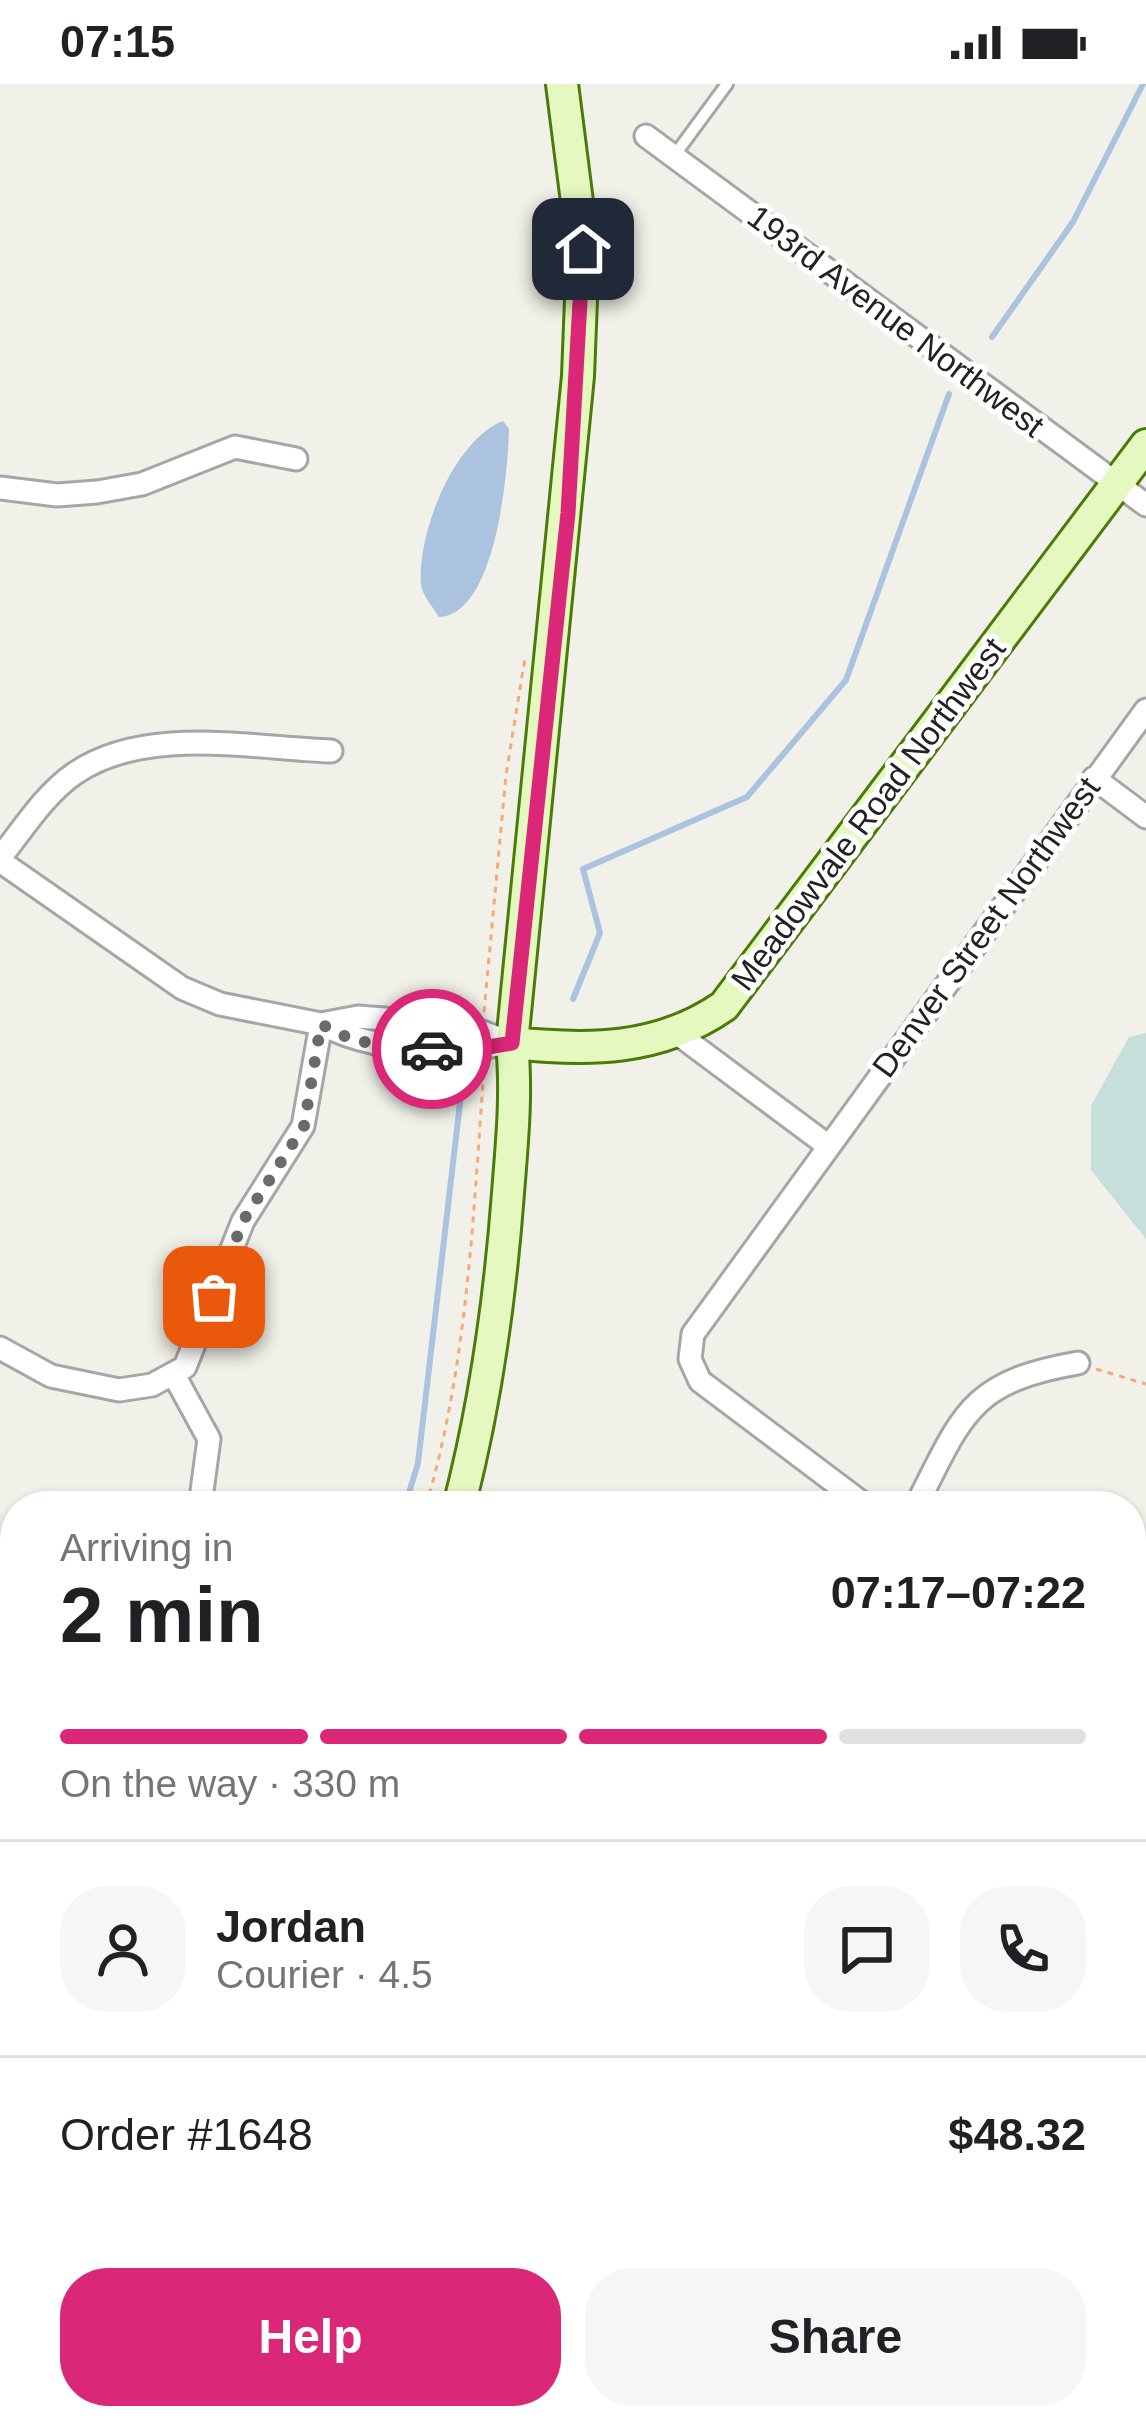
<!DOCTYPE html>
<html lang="en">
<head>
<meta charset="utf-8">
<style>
  body { margin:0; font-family:Helvetica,sans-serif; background:#f6f6f6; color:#202124; height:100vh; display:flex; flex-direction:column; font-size:45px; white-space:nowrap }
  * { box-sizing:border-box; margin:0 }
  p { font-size:39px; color:#757577 }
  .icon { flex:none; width:66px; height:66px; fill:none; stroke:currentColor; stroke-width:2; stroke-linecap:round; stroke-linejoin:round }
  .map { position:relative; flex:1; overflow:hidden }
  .details { position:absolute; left:0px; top:1407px; width:1146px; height:939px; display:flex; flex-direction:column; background:#fff; border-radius:48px 48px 0 0; box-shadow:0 3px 9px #0004 }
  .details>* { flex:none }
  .pin { position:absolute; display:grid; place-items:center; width:102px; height:102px; color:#fff; margin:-51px; border-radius:24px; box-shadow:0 6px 18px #0006 }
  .courier { position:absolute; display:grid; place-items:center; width:120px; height:120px; margin:-60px; border:9px solid #db2777; border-radius:50%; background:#fff; color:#222; box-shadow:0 3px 15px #0007 }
  .summary em { font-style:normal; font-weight:600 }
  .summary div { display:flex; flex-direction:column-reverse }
  .summary { display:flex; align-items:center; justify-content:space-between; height:204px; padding:0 60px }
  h1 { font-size:78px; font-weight:600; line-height:90px }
  .bar { display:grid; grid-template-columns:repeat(4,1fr); gap:18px 12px; align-content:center; height:144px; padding:0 60px }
  .bar i { height:15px; border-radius:9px; background:#e0e0e0 }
  .bar .on { background:#db2777 }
  .bar p { grid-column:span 4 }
  .line { display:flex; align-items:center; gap:30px; padding:0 60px; border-top:3px solid #e0e0e0 }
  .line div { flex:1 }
  .round { display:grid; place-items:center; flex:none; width:126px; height:126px; border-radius:48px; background:#f6f6f6 }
  .cta { display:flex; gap:24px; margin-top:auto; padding:24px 60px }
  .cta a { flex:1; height:138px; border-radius:48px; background:#db2777; color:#fff; font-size:48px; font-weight:600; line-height:138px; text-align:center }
  .cta a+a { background:#f6f6f6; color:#202124 }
  .status { display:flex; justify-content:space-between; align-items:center; height:84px; padding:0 60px; background:#fff; direction:ltr }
  .status svg { height:33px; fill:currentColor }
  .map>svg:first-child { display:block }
</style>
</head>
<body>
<div class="status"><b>07:15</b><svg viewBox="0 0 49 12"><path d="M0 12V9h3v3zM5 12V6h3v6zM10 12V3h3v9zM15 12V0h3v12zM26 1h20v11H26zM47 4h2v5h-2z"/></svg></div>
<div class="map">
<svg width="1146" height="2344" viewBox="0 0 1146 2344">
  <rect width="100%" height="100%" fill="#f2f1e9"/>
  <path fill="#bce9b1" d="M0 2280 15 2291V2331H70L88 2344H0Z"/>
  <path fill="#c6dfdb" d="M1146 949V1155L1091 1086V1022L1129 953Z
    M1146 1465V1794L1131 1789V1484Z"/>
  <path fill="#abc3de" d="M503 337 509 345C508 388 496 531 439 533 433 523 422 512 421 500 417 449 454 356 503 337Z
    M899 2331H1029L1037 2344H895Z"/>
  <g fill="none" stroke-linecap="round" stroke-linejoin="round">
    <path stroke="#abc3de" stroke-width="6" d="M992 253 1073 138 1143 0
      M573 915 600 849 583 785 747 713 846 596 949 310
      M405 1422 418 1379 462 1002"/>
    <g stroke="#a6a6a6" stroke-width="16">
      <path id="lane" d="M674 72 727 0"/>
    </g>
    <g stroke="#a6a6a6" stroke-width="27">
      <path id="street" d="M646 52 1146 421
        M0 404 57 411 97 408 142 400 235 363 296 375
        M1094 694 1146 733
        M0 774C23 745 44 711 74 690 144 641 251 664 331 667
        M0 777 182 904 220 920 321 940 303 1042 243 1137 185 1283 152 1301 119 1306 51 1292 0 1264
        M358 933 463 941 512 959C449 969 379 970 321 940Z
        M678 950 827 1061
        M174 1291 209 1355 200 1422
        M866 1422 700 1297 690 1275 693 1250 1146 626
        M916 1422C963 1330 969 1298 1078 1279
        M0 1684 15 1665
        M0 1867 15 1878
        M1131 2250 1146 2262"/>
    </g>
    <g stroke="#4a7a08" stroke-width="36">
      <path id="secondary" d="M512 959C589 967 659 967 724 922L1146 361
        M459 1422C486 1318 500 1216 508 1109 512 1058 517 1010 512 959L578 292 583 165 562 0
        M202 2344 206 2331"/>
    </g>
    <path stroke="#f7aa75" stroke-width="3" stroke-dasharray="6 6" stroke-linecap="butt" d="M554 143 556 194
      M484 928 506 691 525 574
      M1096 1285 1146 1300
      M426 1422C468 1279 473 1132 484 985
      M1131 2087 1146 2083
      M1131 2224 1146 2234
      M170 2344 173 2331"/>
    <use href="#lane" stroke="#fff" stroke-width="10"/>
    <use href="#street" stroke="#fff" stroke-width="21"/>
    <use href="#secondary" stroke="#e4f8c0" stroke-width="30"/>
  </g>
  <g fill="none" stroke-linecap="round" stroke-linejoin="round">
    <path stroke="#6b6a68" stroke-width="12" stroke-dasharray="0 21.6" d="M214 1213 243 1137 304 1042 321 940 354 957 432 965"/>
    <path stroke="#db2777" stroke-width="15" d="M432 965 458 968 512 959 568 429 583 165"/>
  </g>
  <g text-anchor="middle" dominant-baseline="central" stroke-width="10" stroke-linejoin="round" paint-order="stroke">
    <g font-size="33" fill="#222" stroke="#fff">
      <text transform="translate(896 237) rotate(37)">193rd Avenue Northwest</text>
      <text transform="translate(868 730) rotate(-53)">Meadowvale Road Northwest</text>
      <text transform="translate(986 843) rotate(-54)">Denver Street Northwest</text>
    </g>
  </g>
</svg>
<div class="pin" style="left:214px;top:1213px;background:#ea580c"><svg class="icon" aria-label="bag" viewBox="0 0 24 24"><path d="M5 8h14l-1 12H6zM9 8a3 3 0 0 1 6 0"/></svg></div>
<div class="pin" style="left:583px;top:165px;background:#1f2937"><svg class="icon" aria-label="home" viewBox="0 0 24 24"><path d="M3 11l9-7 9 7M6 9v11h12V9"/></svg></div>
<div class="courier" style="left:432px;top:965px"><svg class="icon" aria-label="car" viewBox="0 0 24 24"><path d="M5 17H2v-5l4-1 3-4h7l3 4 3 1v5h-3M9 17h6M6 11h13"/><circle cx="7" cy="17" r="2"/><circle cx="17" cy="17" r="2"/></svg></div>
<section class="details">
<div class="summary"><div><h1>2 min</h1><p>Arriving in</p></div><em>07:17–07:22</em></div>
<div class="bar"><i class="on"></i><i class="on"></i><i class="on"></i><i></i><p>On the way · 330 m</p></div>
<div class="line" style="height:216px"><a class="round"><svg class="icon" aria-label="person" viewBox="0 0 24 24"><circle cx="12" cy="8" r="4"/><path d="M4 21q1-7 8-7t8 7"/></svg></a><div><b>Jordan</b><p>Courier · 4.5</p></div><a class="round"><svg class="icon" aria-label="chat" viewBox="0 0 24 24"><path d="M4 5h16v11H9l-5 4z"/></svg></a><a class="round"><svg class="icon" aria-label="phone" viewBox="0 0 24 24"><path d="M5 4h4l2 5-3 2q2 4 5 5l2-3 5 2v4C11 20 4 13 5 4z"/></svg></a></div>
<div class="line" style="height:156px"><div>Order #1648</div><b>$48.32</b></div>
<div class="cta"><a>Help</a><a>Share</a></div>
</section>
</div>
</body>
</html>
